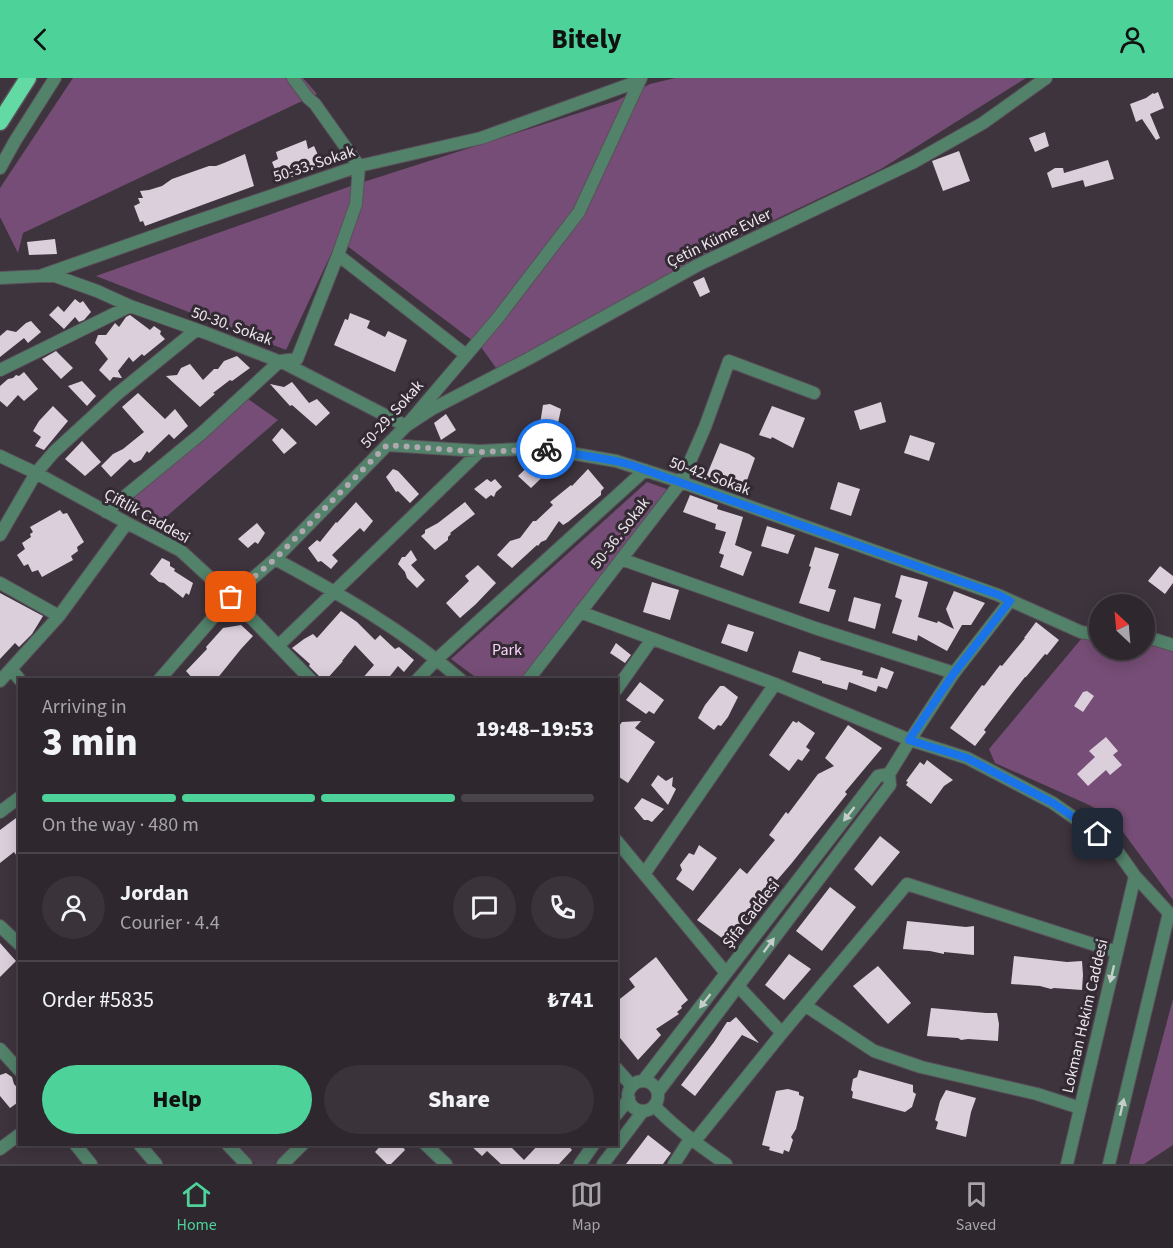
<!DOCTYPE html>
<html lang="en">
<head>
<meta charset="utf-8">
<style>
  body { margin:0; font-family:"Source Sans 3",sans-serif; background:#3a333a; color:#f1f3f6; height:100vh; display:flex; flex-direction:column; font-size:22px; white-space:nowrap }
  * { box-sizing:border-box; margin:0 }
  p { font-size:20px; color:#a7a5aa }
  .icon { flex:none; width:33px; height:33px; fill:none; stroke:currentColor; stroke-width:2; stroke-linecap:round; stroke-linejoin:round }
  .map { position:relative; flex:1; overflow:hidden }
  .panel { position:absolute; left:18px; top:600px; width:600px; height:468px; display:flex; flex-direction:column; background:#2e272e; border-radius:0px; box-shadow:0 3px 15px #0003,0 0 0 2px #49444a }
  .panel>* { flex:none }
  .needle { width:39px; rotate:334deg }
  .tools { position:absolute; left:1089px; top:516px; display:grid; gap:12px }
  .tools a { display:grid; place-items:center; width:66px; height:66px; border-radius:50%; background:#2e272e; box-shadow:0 3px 15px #0003,0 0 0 2px #49444a; font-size:30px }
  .pin { position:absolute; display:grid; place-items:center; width:51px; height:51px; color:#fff; margin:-26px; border-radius:12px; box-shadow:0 3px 9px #0006 }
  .courier { position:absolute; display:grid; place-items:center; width:60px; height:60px; margin:-30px; border:4px solid #1a73e8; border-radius:50%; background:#fff; color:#222; box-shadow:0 2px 8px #0007 }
  .headline em { font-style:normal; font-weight:800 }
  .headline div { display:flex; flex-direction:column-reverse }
  .headline { display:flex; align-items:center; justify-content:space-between; height:102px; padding:0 24px }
  h1 { font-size:39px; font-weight:800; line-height:45px }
  .bar { display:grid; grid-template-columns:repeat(4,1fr); gap:9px 6px; align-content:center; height:72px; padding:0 24px }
  .bar i { height:8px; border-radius:4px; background:#49444a }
  .bar .current { background:#4dd39a }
  .bar p { grid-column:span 4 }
  .line { display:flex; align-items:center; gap:15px; padding:0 24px; border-top:2px solid #49444a }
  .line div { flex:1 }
  .round { display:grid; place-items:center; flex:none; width:63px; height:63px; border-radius:32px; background:#3a333a }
  .action { display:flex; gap:12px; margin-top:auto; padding:12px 24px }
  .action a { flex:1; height:69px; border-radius:36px; background:#4dd39a; color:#111; font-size:24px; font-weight:800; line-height:69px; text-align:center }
  .action a+a { background:#3a333a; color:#f1f3f6 }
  header { display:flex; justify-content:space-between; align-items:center; height:78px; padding:0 24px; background:#4dd39a; color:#111; font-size:27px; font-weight:800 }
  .tabs { display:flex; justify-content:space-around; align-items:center; height:84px; border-top:2px solid #49444a; background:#2e272e; font-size:16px; color:#a7a5aa }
  .tabs a { display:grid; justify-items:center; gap:3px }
  .tabs .current { color:#4dd39a }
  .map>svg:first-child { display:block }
</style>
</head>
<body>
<header><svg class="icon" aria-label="back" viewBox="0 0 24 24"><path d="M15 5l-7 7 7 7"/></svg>Bitely<svg class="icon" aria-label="person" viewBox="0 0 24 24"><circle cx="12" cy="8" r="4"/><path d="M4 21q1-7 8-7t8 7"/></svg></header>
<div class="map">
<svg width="1173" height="1086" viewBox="0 0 1173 1086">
  <rect width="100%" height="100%" fill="#3e343e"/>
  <path fill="#4a3c4a" d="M236 1067H297L276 1086H255Z"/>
  <path fill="#764d76" d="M73 0H303L317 16 23 155 18 175 0 139V110Z
    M675 0H1026L881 91 715 170 717 184 496 290 481 269 338 161 286 272 96 198 351 108 616 23 650 6Z
    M248 321 278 342 159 445 126 427Z
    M647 404 667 411 522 601H478L451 581Z
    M1082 560 1099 561 1100 572H1144L1145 563 1173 571V822L1112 739 1087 726 995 685 989 671Z
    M1173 921V1067L1144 1086H1129Z"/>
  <path fill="#dbcfdb" d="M1158 14 1164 30 1150 36 1160 60 1156 62 1142 41 1136 44 1130 26 1146 20 1153 15 1154 16Z
    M1045 54 1049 68 1035 74 1029 60Z
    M306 62 308 71 314 68 322 86 280 104 272 84 278 81 276 74Z
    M959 73 970 103 943 113 932 83Z
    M245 76 254 108 145 148 143 143 140 144 134 128 140 125 138 120H143L140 113 149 112 162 108 172 101 209 88H216L224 85Z
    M1108 82 1114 101 1085 109 1083 102 1052 110 1047 95 1055 90H1063L1064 95Z
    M55 161 57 176 29 177 27 164Z
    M704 199 710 214 700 219 693 204Z
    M75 221 80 225 83 223 91 234 84 242 79 244 75 239 64 251 49 237 58 228 64 234Z
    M350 235 370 243 367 250 385 259 388 253 407 262 395 294 334 267 345 241 348 242Z
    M130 237 150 252 154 248 161 253 160 256 165 261 144 278 142 276 133 284 129 279 118 293 122 300 113 299 110 303 99 292 108 281 95 265 98 257H106L115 245 119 249 126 239Z
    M31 243 41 254 28 265 24 260 0 279V258L7 252 16 254 26 245Z
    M56 273 73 290 61 301 42 281Z
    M237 278 250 290 232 303 230 302 213 315 215 316 200 329 166 298 177 297 181 290 190 286 203 302 214 291H218L224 283Z
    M24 294 38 311 24 323 18 317 7 329 0 323V308L8 301 13 300 16 297 19 298Z
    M82 303 96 318 87 328 68 308Z
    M292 304 309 325 317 321 330 335 316 348 292 327 290 328 270 306 284 309Z
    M138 315 165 341 175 331 188 348 174 361 169 356 149 375 147 373 141 382 134 385 130 381 111 399 101 388 113 376 123 371 144 354 122 329Z
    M881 324 886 344 860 352 854 333Z
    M550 326 561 331 557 350 540 346 543 327Z
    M53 328 68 343 44 372 35 368 41 359 33 353 39 343Z
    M772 328 805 340 793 370 772 359 771 361 759 357Z
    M446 336 456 352 441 362 434 345Z
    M282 350 297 365 284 376 272 362Z
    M910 357 935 365 929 383 904 375Z
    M82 363 101 384 85 398 65 381Z
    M720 365 749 376 755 380 746 405 738 404 735 409 706 399Z
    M546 379 556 386 531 410 518 398 537 380 543 382Z
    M393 391 398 393 419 416 410 425 398 413 396 414 386 399Z
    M588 391 604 410 601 413V417L568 444 563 447 559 443 546 462 541 464 538 468 537 467 512 490 497 477 510 463 520 460 533 443H536L553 427 550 424 571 407 572 408Z
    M487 401 491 404 495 401 502 409 496 414 494 419 491 417 486 421 474 411Z
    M838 404 860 411 851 438 830 431Z
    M690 417 718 427 717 431 743 439 735 467 752 474 743 498 720 489 724 477 719 475 726 454 715 451 716 446 683 434Z
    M356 424 373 443 364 454 360 450 332 477 338 483 331 491 321 483 318 484 308 470 317 462 320 464 336 444 337 445Z
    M465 424 475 436 450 455 451 456 448 459V462L435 472 421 458 425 455V452L438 445Z
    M60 432 63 436 67 435 84 464 77 469 78 473 71 478 73 482 42 499 38 492 32 494 28 486 24 488 17 477 25 471 22 465 31 459 30 456 33 454 30 449Z
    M257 445 265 455 258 466 255 464 248 470 238 461Z
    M767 448 795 457 788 476 761 468Z
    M815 469 839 476 828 510 836 512 829 534 799 525 811 489 809 488Z
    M411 472 417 482 411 487 425 502 417 510 407 500 405 494 398 486 402 479H405Z
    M162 480 170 484V488L175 491 174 493 193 505 189 517 186 515 183 520 164 505 159 504 150 496Z
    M478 487 496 505 476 526 460 540 446 525 469 503 465 498Z
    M1160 488 1173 498V505L1165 516 1148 503Z
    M901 497 928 504 918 539 937 545 938 543 954 551 946 531 954 513 985 525 971 547H962L947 573 918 557 917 563 892 555 902 522 895 519Z
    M652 504 679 512 670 542 643 534Z
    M0 515 43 538 32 556 19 569 15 565 0 581Z
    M854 519 881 526 875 551 848 543Z
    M341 533 357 544 375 562 380 557 395 571 399 569 414 582 404 594 398 588 387 602H361L374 587 355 567 342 583H343L326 602H323L309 588 310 586 292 570 304 561 313 556 317 560Z
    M1036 544 1059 562 1047 577 1045 576 1026 599H1025L1010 618 984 652 986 654 975 668 950 650 982 607 984 608 1000 587 1002 588 1025 560H1024Z
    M728 546 754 554 747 574 721 565Z
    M241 547 253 558 241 571 216 602H194L186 593 207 571 206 569 223 550Z
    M616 565 631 577 625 585 610 575Z
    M799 573 821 580 820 582 863 593 862 597 877 601 881 589 894 594 887 611 878 608 876 614 849 604 847 612 822 605V603L792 594Z
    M640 604 664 622 654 636 649 633 646 636 626 622Z
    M720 608H724L738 619 728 639 721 648 718 647 714 652 698 640 705 627Z
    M1087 613 1094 618 1083 634 1074 628 1083 614Z
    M641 643 635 650 655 664 628 705 616 697V652L622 644Z
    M793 643 797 645 798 643 815 655 806 669 810 672 802 683 798 681 789 693 769 677Z
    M848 647 882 670 845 714 847 716 791 786 766 815 767 816 729 865 697 842 740 790 747 796 775 762 769 757 786 734 788 736 818 696 834 688 825 680Z
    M1106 659 1118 673 1113 677 1122 687 1110 697 1106 692 1088 708 1077 696 1095 679 1089 673Z
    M927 682 953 702 944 708 931 726 906 707 908 704 906 703 920 684 924 687Z
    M658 697 666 703 673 699 672 708 676 711 668 727 651 707Z
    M642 720 664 731 652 744 648 742H644L634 730Z
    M20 737V782L14 774 0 785V752Z
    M880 758 900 774 872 808 854 791Z
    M699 767 717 780 693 813 676 801 682 792 680 787 689 775 694 777Z
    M830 809 856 829 822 873 796 853Z
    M907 843 966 849 974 848V877L944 874V876L930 873 903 871Z
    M0 865 16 883 0 899Z
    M789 876 811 891 784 922 765 907Z
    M1014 878 1067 884 1082 883 1083 897 1082 912 1054 910 1051 911 1040 908 1011 906Z
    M656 879 688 922 681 928 682 930 677 934 679 936 656 951 661 957 638 982 616 955V924L635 909 629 901Z
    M878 888 911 925 888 946 853 908Z
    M931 930 986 935H997L999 946 998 963 968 961 961 962 958 960 927 958Z
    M736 939 759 965 742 957 695 1018 681 1007 714 964 727 944H730Z
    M859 992 913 1007V1014L916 1016 912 1029 905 1034 852 1020 853 1014 851 1012 853 1001 857 999Z
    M6 995 12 999 14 1006 20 1013V1023L10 1030 0 1018V997Z
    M788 1011 799 1014V1017L804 1019 796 1051 791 1059 793 1062 789 1074 784 1072 783 1076 769 1072 770 1069 762 1067 776 1013Z
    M946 1012 976 1020 971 1034 966 1059 936 1051 938 1044 935 1042 940 1023Z
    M648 1057 671 1075 663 1086H626Z
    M382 1066H401L405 1072 391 1086H387L375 1074Z
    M469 1066H508L524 1082 539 1066H567L572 1072 559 1086H501L487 1073 482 1078Z"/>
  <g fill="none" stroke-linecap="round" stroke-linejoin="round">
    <g stroke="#5a515a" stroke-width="14">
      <path id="minor" d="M338 177 466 277
        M40 198H55L97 213 130 228 206 255 286 286 406 348 432 331 528 281 698 187 914 84 983 45 1046 0
        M0 200 40 198 185 147 359 88 481 60 639 3
        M0 292 130 228
        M387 367 480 373 541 370 616 383 681 404 998 517 1081 554 1093 556H1100
        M0 378 36 395 127 445 181 473 231 519 311 602
        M106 434 202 355 280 283 297 281 338 177 356 126 359 88 315 26 308 20 293 0
        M0 457 36 395 54 374 116 317 196 252
        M275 481C340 516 405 553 461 602
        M621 481 815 550 954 595
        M0 505 59 538
        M580 534 775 606 910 662
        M1144 558 1173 567
        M278 568 480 373
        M12 592 20 602
        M159 602 231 519 275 481 406 348 497 241 579 134 641 0
        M417 602 437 581 645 392
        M528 602 681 404 705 349 729 283 814 315
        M0 603 59 538 127 445
        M616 612 652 561
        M0 734 20 719
        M616 762 726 895
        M644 796 775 606
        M0 848 20 867
        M738 908 782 955
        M806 928 874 973 921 989 1037 1016 1080 1030
        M0 971 20 993
        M616 990 632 1008
        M654 1028C677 1051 699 1068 726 1086
        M694 1064 782 955 907 806 1117 874
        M75 1066 91 1086
        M139 1066 156 1086
        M227 1066 246 1086
        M425 1066 446 1086
        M0 1071 20 1056
        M283 1086 303 1066
        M674 1086 690 1061"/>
    </g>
    <g stroke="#5a515a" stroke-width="14">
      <path id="tertiary" d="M0 90 15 63 55 0
        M910 662 967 680 1053 725 1113 767 1135 798 1169 835 1109 1086
        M643 1003 878 698 889 696
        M628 1018a15 15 0 1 1 30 0a15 15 0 1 1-30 0Z
        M658 1014 890 707 889 696 910 662 954 595 1010 523
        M616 1037 629 1021
        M580 1086 594 1066
        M603 1086 643 1033
        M1067 1086 1135 798"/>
    </g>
    <g stroke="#5a515a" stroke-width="19">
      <path id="trunk" d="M0 44 28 0"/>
    </g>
    <use href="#minor" stroke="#52826a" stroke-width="12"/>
    <use href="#tertiary" stroke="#52826a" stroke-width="12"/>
    <use href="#trunk" stroke="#63daa4" stroke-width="16"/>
  </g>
  <defs><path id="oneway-solid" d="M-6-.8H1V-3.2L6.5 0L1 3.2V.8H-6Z" transform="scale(1.5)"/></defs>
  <g fill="#c6cecc">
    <use href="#oneway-solid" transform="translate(849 736) rotate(128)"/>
    <use href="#oneway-solid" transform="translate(769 867) rotate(-53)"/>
    <use href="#oneway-solid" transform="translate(1112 896) rotate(103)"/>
    <use href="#oneway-solid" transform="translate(705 923) rotate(128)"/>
    <use href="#oneway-solid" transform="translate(1122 1029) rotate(-77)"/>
  </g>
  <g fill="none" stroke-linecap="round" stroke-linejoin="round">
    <path stroke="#b0a8b0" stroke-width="6" stroke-dasharray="0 10.8" d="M231 519 275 481 387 367 480 374 546 371"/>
    <path stroke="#1a73e8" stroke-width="8" d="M546 371 616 383 631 387 999 517 1010 523 954 595 909 662 967 680 1053 725 1098 756"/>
  </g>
  <g text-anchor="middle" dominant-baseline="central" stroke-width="6" stroke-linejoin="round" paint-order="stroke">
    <g font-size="16" fill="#ede7ed" stroke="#332a33">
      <text transform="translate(314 86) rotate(-18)">50-33. Sokak</text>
      <text transform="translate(719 160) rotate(-26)">Çetin Küme Evler</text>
      <text transform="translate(232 248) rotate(20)">50-30. Sokak</text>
      <text transform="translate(392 336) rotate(-48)">50-29. Sokak</text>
      <text transform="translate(710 398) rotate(20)">50-42. Sokak</text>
      <text transform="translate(147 438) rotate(29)">Çiftlik Caddesi</text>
      <text transform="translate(620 455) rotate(-52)">50-36. Sokak</text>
      <text transform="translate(751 836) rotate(-52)">Şifa Caddesi</text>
      <text transform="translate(1085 938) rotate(-77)">Lokman Hekim Caddesi</text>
    </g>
    <g font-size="16" fill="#fed5fd" stroke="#332a33">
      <text x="507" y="572">Park</text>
    </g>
  </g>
</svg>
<div class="tools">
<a><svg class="needle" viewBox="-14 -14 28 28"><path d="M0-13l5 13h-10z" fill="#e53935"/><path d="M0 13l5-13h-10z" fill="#a7a5aa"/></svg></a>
</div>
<div class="pin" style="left:231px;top:519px;background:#ea580c"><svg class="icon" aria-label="bag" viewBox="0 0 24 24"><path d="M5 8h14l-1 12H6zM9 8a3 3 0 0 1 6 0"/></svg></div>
<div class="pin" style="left:1098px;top:756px;background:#1f2937"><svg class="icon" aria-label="home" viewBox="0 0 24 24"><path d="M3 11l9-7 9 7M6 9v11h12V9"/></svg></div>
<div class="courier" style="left:546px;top:371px"><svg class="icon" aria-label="bike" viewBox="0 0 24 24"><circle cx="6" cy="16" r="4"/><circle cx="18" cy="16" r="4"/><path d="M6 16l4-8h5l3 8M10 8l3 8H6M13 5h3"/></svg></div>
<section class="panel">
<div class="headline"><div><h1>3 min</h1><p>Arriving in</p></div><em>19:48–19:53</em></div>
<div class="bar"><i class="current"></i><i class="current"></i><i class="current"></i><i></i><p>On the way · 480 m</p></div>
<div class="line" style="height:108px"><a class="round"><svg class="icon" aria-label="person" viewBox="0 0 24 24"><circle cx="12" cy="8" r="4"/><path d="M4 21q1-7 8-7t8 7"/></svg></a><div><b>Jordan</b><p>Courier · 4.4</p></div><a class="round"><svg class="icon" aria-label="chat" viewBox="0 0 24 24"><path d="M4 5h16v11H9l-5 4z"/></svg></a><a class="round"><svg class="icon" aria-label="phone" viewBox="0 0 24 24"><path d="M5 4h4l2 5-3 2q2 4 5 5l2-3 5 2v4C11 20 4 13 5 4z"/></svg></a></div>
<div class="line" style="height:78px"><div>Order #5835</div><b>₺741</b></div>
<div class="action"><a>Help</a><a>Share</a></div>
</section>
</div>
<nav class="tabs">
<a class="current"><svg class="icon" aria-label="home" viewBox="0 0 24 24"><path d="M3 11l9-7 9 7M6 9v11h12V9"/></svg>Home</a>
<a><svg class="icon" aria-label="map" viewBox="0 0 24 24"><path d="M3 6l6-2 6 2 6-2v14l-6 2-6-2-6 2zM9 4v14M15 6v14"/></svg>Map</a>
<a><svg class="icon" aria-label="saved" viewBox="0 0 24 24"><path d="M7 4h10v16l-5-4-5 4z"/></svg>Saved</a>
</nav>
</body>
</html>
